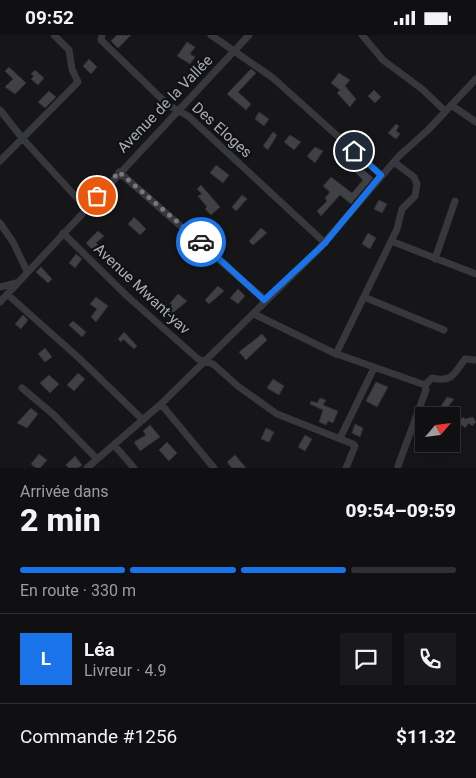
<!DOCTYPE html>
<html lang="fr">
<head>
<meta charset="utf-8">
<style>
  body { margin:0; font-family:Roboto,sans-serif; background:#19191b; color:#f1f3f6; height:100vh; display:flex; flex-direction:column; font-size:19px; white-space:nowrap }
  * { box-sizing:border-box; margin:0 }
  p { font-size:16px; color:#9c9d9f }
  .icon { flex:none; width:28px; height:28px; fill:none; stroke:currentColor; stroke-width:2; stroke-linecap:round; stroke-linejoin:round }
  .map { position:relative; height:433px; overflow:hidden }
  .sheet { display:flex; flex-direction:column; background:#101012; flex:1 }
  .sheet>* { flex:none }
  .needle { width:32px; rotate:62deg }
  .buttons { position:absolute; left:415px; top:372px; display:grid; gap:10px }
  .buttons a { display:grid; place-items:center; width:45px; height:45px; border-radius:0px; background:#101012; box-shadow:0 5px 20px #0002,0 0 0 1px #303032; font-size:25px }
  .pin { position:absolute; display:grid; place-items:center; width:42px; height:42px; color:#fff; margin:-21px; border:2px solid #fff; border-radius:50%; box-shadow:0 1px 5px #0007 }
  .courier { position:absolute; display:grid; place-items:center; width:50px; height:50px; margin:-25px; border:4px solid #1a73e8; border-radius:50%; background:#fff; color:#222; box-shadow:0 1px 6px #0007 }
  .summary em { font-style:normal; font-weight:800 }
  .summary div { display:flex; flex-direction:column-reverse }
  .summary { display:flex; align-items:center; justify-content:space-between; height:85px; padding:0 20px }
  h1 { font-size:32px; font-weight:800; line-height:38px }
  .bar { display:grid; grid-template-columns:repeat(4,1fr); gap:8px 5px; align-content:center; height:60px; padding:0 20px }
  .bar i { height:6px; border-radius:4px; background:#303032 }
  .bar .current { background:#1a73e8 }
  .bar p { grid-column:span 4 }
  .line { display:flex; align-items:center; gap:12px; padding:0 20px; border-top:1px solid #303032 }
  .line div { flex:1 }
  .round { display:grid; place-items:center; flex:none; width:52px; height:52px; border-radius:0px; background:#19191b }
  .status { display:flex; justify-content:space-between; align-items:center; height:35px; padding:0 25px; background:#101012; direction:ltr }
  .status svg { height:14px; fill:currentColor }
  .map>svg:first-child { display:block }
</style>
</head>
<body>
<div class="status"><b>09:52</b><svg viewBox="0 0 49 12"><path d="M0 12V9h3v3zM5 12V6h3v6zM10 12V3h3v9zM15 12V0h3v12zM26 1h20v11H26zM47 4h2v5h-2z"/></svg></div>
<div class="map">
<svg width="476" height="433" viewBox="0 0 476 433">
  <rect width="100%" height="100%" fill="#161618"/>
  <path fill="#404145" stroke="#303034" d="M117 0H131L118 13 111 6Z
    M187 7 195 12 190 19 195 22 190 29 177 21Z
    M89 24 97 32 91 39 83 31Z
    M9 32 26 48 15 59 5 52 13 44 5 36Z
    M251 34 256 38 238 57 251 69 246 75 227 59Z
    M35 35 44 43 38 50 31 44 34 41 31 39Z
    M339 38 350 45 345 51 356 64 350 72 337 58 340 55 331 48Z
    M374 55 381 62 375 68 368 61Z
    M49 56 56 62 45 73 38 67Z
    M259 77 269 84 264 91 255 84Z
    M396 89 399 91 396 96 400 99 396 104 388 98Z
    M273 97 277 100 268 115 263 111Z
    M290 100 301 107 294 115 284 107Z
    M315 112 323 116 315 128 307 121Z
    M356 128 373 143 351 169 340 160 321 181 317 176 327 166 325 163 330 157 323 151 331 142 352 158 363 145 351 133Z
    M216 130 229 140 223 148 210 138Z
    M201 150 220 172 211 180 205 174 207 172 198 161 202 159 197 154Z
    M242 160 247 164 236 176 232 172Z
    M379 165 387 169 382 178 374 174Z
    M134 182 146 194 140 200 128 189Z
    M261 193 267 198 253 210 249 206Z
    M98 196 104 201 96 208 101 213 96 218 86 208Z
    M368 198 376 203 370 214 362 209Z
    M76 219 82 224 75 233 69 228Z
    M41 232 52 244 48 248 36 237Z
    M218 251 224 256 209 269 205 265Z
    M238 254 245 261 238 269 230 263Z
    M178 259 187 266 169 281 165 278 172 270 170 268Z
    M96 262 108 271 96 287 91 282 97 274 90 269Z
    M23 280 28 285 21 294 15 289Z
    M73 286 86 297 82 302 69 290Z
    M124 297 137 311 134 314 123 304 121 307 118 304Z
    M262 299 267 305 246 325 239 317Z
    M45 313 52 322 45 327 38 319Z
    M78 338 85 344 74 356 67 350Z
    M49 340 59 349 50 358 40 348Z
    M273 344 284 351 279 360 267 353Z
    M376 347 388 352 377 372 366 366Z
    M447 362 454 364 441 381 438 379 439 374Z
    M320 363 326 365 323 370 338 376 333 388 328 386 326 390 319 387 323 375 310 369 311 366 317 368Z
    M31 373 38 379 27 393 17 388Z
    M463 382 465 384 473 382 476 387 472 391 469 388 465 393 458 387Z
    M355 389 363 393 360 402 352 398Z
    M150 390 160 402 140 416 134 407 146 400 143 396Z
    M266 393 274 397 269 407 261 404Z
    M305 400 312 404 305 416 298 412Z
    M167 407 177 418 169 426 159 415Z
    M39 419 47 425 40 433H36L31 429Z
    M235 420 246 433H232L227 427Z
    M75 421 82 430 78 433H69L66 430Z"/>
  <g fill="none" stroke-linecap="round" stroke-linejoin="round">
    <path stroke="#37383d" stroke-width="7" d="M102 0 101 5 168 70 188 81 325 208
      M211 0 273 43 381 140
      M362 0 383 25 422 54 445 76
      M451 70 476 87
      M0 75 23 104 86 173
      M0 126 78 47 72 34 69 15 54 0
      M119 137 265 265
      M0 188 13 207 27 236
      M63 198 127 261 198 324 213 329 239 352 277 379 353 409 355 411 346 433
      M391 206 476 239
      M435 224 455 166
      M0 252 16 248
      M7 259 80 324 143 385
      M364 262 444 295
      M0 267 249 0
      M254 279 334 318 425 350
      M336 319 397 194 402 174 415 161 417 149 414 142 394 127
      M425 350 432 343C452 348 454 339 465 324L476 325
      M22 353 54 380 97 424
      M161 369 214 433
      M340 403 374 333
      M114 410 134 433
      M398 431 426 355 425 350
      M87 433 161 369 318 215 399 121 428 95 476 44"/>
  </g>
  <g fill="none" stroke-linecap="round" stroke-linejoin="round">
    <path stroke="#757880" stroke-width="5" stroke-dasharray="0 9" d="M97 161 119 137 201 207"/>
    <path stroke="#1a73e8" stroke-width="6" d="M201 207 264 265 325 208 381 140 354 116"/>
  </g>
  <g text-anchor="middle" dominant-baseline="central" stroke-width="4.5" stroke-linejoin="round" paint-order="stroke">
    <g font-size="15" fill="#a8adb8" stroke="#111113">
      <text transform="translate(165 69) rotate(-46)">Avenue de la Vallée</text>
      <text transform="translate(222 95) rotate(42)">Des Eloges</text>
      <text transform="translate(142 254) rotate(43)">Avenue Mwant-yav</text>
    </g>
  </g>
</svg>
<div class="buttons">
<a><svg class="needle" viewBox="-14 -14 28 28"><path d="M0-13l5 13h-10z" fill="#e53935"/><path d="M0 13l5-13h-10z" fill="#9c9d9f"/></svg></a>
</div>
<div class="pin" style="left:97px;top:161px;background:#ea580c"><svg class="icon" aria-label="bag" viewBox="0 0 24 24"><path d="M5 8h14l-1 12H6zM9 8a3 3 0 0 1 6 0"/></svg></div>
<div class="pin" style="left:354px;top:116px;background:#1f2937"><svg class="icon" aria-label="home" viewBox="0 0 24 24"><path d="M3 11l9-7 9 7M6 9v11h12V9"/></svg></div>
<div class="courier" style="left:201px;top:207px"><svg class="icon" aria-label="car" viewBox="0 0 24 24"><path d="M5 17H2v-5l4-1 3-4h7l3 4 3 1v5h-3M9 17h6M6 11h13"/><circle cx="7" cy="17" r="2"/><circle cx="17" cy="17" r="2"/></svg></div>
</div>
<section class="sheet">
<div class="summary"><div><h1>2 min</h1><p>Arrivée dans</p></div><em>09:54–09:59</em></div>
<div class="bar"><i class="current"></i><i class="current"></i><i class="current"></i><i></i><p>En route · 330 m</p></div>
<div class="line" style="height:90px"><b class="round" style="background:#1a73e8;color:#fff">L</b><div><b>Léa</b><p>Livreur · 4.9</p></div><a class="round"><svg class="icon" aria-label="chat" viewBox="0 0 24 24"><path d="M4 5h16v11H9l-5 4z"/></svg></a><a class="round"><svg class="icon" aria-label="phone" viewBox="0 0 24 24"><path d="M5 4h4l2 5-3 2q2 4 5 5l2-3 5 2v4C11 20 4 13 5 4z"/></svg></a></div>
<div class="line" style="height:65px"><div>Commande #1256</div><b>$11.32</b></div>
</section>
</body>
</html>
